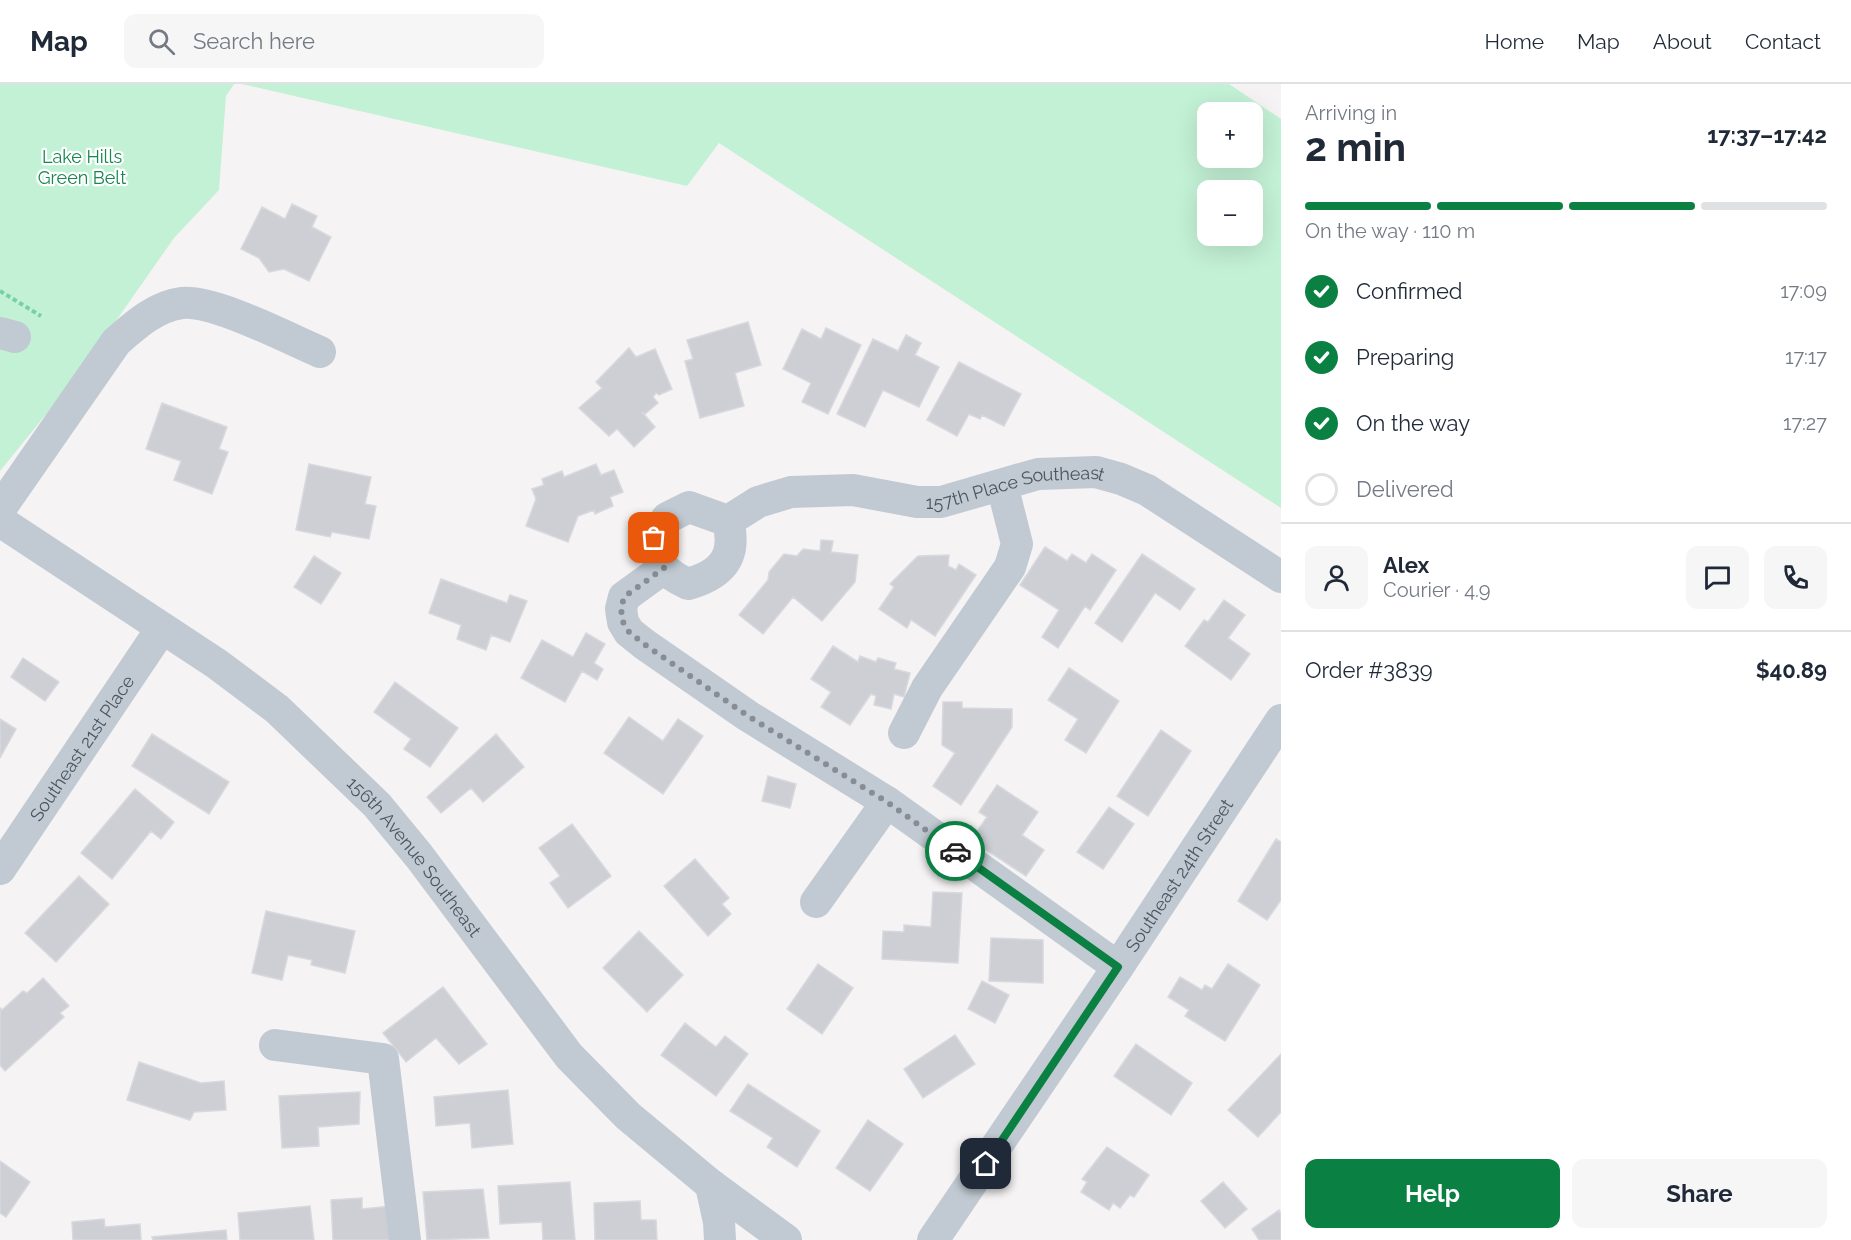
<!DOCTYPE html>
<html lang="en">
<head>
<meta charset="utf-8">
<style>
  body { margin:0; font-family:Raleway,sans-serif; background:#f6f6f7; color:#1f2937; height:100vh; display:flex; flex-direction:column; font-size:22px; white-space:nowrap }
  * { box-sizing:border-box; margin:0 }
  p { font-size:20px; color:#747a83 }
  .icon { flex:none; width:33px; height:33px; fill:none; stroke:currentColor; stroke-width:2; stroke-linecap:round; stroke-linejoin:round }
  .map { position:relative; flex:1; overflow:hidden }
  .side { display:flex; flex-direction:column; background:#fff; width:570px }
  .side>* { flex:none }
  .fabs { position:absolute; left:1197px; top:18px; display:grid; gap:12px }
  .fabs a { display:grid; place-items:center; width:66px; height:66px; border-radius:12px; background:#fff; box-shadow:0 6px 24px #0002; font-size:30px }
  .pin { position:absolute; display:grid; place-items:center; width:51px; height:51px; color:#fff; margin:-26px; border-radius:12px; box-shadow:0 3px 9px #0006 }
  .courier { position:absolute; display:grid; place-items:center; width:60px; height:60px; margin:-30px; border:4px solid #0b8043; border-radius:50%; background:#fff; color:#222; box-shadow:0 2px 8px #0007 }
  .head em { font-style:normal; font-weight:700 }
  .head div { display:flex; flex-direction:column-reverse }
  .head { display:flex; align-items:center; justify-content:space-between; height:102px; padding:0 24px }
  h1 { font-size:39px; font-weight:700; line-height:45px }
  .bar { display:grid; grid-template-columns:repeat(4,1fr); gap:9px 6px; align-content:center; height:72px; padding:0 24px }
  .bar i { height:8px; border-radius:4px; background:#e0e1e3 }
  .bar .active { background:#0b8043 }
  .bar p { grid-column:span 4 }
  .line { display:flex; align-items:center; gap:15px; padding:0 24px; border-top:2px solid #e0e1e3 }
  .line div { flex:1 }
  .round { display:grid; place-items:center; flex:none; width:63px; height:63px; border-radius:12px; background:#f6f6f7 }
  ol { padding:0 24px; list-style:none }
  li { display:flex; align-items:center; gap:18px; height:66px }
  li p { margin-inline-start:auto }
  li .icon { padding:6px; border-radius:50%; background:#0b8043; color:#fff; stroke-width:4 }
  li:last-child { color:#747a83 }
  li i { width:33px; height:33px; border:3px solid #e0e1e3; border-radius:50% }
  .button { display:flex; gap:12px; margin-top:auto; padding:12px 24px }
  .button a { flex:1; height:69px; border-radius:12px; background:#0b8043; color:#fff; font-size:24px; font-weight:700; line-height:69px; text-align:center }
  .button a+a { background:#f6f6f7; color:#1f2937 }
  header { display:flex; align-items:center; gap:36px; box-sizing:border-box; height:84px; padding:0 30px; background:#fff; border-bottom:2px solid #e0e1e3 }
  header strong { font-size:28px }
  nav { display:flex; gap:33px; margin-inline-start:auto; font-size:21px }
  .search { width:420px; height:54px; background:#f6f6f7; display:flex; align-items:center; gap:15px; box-sizing:border-box; padding:0 21px; border-radius:12px; color:#747a83; font-size:22px }
  main { display:flex; flex:1; min-height:0 }
  .map>svg:first-child { display:block }
</style>
</head>
<body>
<header>
<strong>Map</strong>
<div class="search"><svg class="icon" aria-label="search" viewBox="0 0 24 24"><circle cx="10" cy="10" r="6"/><path d="M15 15l6 6"/></svg>Search here</div>
<nav><a>Home</a><a>Map</a><a>About</a><a>Contact</a></nav>
</header>
<main>
<div class="map">
<svg width="1281" height="1156" viewBox="0 0 1281 1156">
  <rect width="100%" height="100%" fill="#f5f3f3"/>
  <path fill="#c3f1d5" fill-rule="evenodd" d="M0 0H234L226 12 219 106 174 154 78 291 0 387Z
    M242 0H1229L1281 35V424L719 59 687 102ZM1252 28V74H1208V28ZM1208 106H1252V152H1208Z"/>
  <path fill="#cdcfd5" stroke="#d7d9de" stroke-width="1.5" d="M292 120 317 132 312 143 331 153 309 197 284 185 269 188 259 174 241 165 262 123 285 135Z
    M748 238 761 281 735 289 744 322 700 334 685 277 693 275 687 256Z
    M826 244 861 261 828 330 802 318 811 299 783 285 802 245 821 255Z
    M906 251 921 259 915 271 939 283 919 323 883 306 865 343 837 330 873 255 898 267Z
    M629 264 636 273 655 265 672 305 659 311 656 309 653 313 658 319 645 330 642 328 655 343 634 363 617 345 609 352 579 324 602 304 596 298Z
    M959 278 1021 310 1004 342 982 331 980 335 969 330 957 352 927 336Z
    M162 319 227 343 219 365 228 368 212 410 174 396 181 377 146 365Z
    M309 380 371 393 365 420 376 422 369 455 332 448 330 453 296 446Z
    M596 380 601 391 614 386 623 408 610 413 613 422 595 430 594 426 578 432 568 458 526 442 536 415 532 405 544 401 542 395 562 387 564 393Z
    M821 456 833 457 831 468 858 471 855 498 822 537 793 513 763 550 739 531 768 496 769 488 784 470 797 472 803 465 820 467Z
    M1045 463 1067 477 1072 470 1086 479 1092 470 1116 486 1090 526 1085 522 1058 564 1042 553 1059 526 1020 501Z
    M1142 470 1195 505 1180 526 1155 509 1122 558 1095 539Z
    M949 471 948 482 956 486 959 480 976 491 935 552 911 536 907 544 879 525 894 503 890 500 918 472Z
    M314 472 341 489 321 520 294 503Z
    M441 495 507 519 510 511 527 517 510 558 491 551 486 566 457 555 461 541 429 529Z
    M1224 516 1245 531 1228 554 1250 570 1231 596 1185 562 1204 536 1208 538Z
    M586 549 605 560 594 579 603 585 597 596 582 587 565 618 521 594 542 556 573 573Z
    M833 562 858 578 860 572 876 578 878 574 896 579 894 585 910 589 904 613 894 610 891 625 874 621 876 612 871 610 850 641 821 623 831 608 811 595Z
    M23 574 59 598 45 617 11 593Z
    M1069 584 1119 617 1086 669 1065 656 1078 635 1048 616Z
    M395 598 458 644 430 683 404 665 411 655 374 628Z
    M943 618H962V624L1012 625V643L961 721 933 702 955 669 942 661Z
    M629 633 663 657 678 635 703 652 663 710 604 669Z
    M0 635 16 645 0 674Z
    M1161 646 1191 667 1148 732 1117 712Z
    M152 650 229 698 209 730 132 682Z
    M496 650 524 683 483 718 471 704 441 729 427 713Z
    M768 692 796 700 790 724 762 717Z
    M997 701 1038 728 1022 751 1044 766 1026 792 971 756 987 733 979 728Z
    M135 705 174 738 161 755 151 747 112 795 81 769Z
    M1109 723 1134 740 1103 785 1077 768Z
    M572 740 611 792 568 824 550 799 560 792 539 764Z
    M1276 755 1281 758V816L1267 836 1238 817Z
    M695 775 729 814 722 820 731 830 708 852 664 802Z
    M79 792 109 820 56 878 25 849Z
    M933 808 962 809 958 879 882 875 883 847 904 848V841L931 843Z
    M266 827 355 847 345 889 311 881 312 876 288 871 282 896 252 889Z
    M639 847 683 891 647 928 603 884Z
    M991 854 1043 856V899L989 897Z
    M818 880 853 904 822 950 787 925Z
    M1228 880 1260 901 1225 957 1185 932 1189 926 1168 913 1180 893 1202 906 1205 901 1212 905Z
    M43 894 69 922 60 929 64 933 5 987 0 981V924L2 926 23 907 27 909Z
    M982 897 1009 911 995 939 968 925Z
    M443 903 487 960 459 980 436 954 406 978 383 949Z
    M685 939 716 963 725 952 748 970 716 1012 661 971Z
    M955 951 975 980 923 1014 904 985Z
    M1136 960 1192 999 1171 1031 1114 992Z
    M1281 970V1028L1258 1053 1228 1026Z
    M139 978 201 999 224 997 226 1026 194 1028 190 1036 127 1016Z
    M748 1000 820 1047 797 1083 767 1063 773 1054 730 1027Z
    M508 1006 513 1060 472 1064 470 1039 436 1042 434 1013Z
    M360 1008 359 1040 318 1043 319 1062 282 1064 279 1012Z
    M868 1036 903 1060 870 1107 836 1084Z
    M1107 1063 1149 1091 1134 1113 1130 1111 1120 1124 1113 1119 1109 1126 1081 1108 1087 1098 1082 1095Z
    M0 1077 30 1098 6 1133 0 1129Z
    M570 1098 575 1156H543L542 1138 500 1140 498 1102Z
    M1223 1098 1247 1125 1225 1144 1201 1117Z
    M483 1105 489 1154 427 1156 423 1108Z
    M362 1114V1125L391 1122 395 1156H333L331 1116Z
    M640 1117 641 1136H656L657 1156H595L594 1119Z
    M310 1122 314 1156H240L238 1129Z
    M1279 1126 1281 1130V1156H1259L1252 1145Z
    M104 1135 105 1143 140 1140 141 1156H73L72 1138Z
    M226 1146 227 1156H153L152 1153Z"/>
  <g fill="none" stroke-linecap="round" stroke-linejoin="round">
    <path stroke="#7ad0a6" stroke-width="4" stroke-dasharray="4.5 3" stroke-linecap="butt" d="M0 207 41 232"/>
    <g stroke="#c1cad2" stroke-width="32">
      <path d="M0 249 15 253"/>
      <path d="M0 425 116 258C134 242 156 222 182 219 215 216 287 254 320 268"/>
      <path id="s1" d="M0 437 217 580 277 625 377 721 419 772 569 972 628 1032 711 1101 786 1156"/>
      <path id="s2" d="M728 437C737 472 723 490 688 500 664 489 658 481 654 454L667 434 689 423 728 437 758 418 791 408 853 406 917 418H941L1038 390 1096 388 1121 395 1147 406 1281 493"/>
      <path d="M664 484 624 513 621 525 623 538 629 548 644 560 748 632 887 718 1118 883"/>
      <path d="M904 649 927 604 1010 483 1017 460 1002 401"/>
      <path id="s3" d="M0 785 162 544"/>
      <path d="M816 818 887 718"/>
      <path d="M275 961 383 975 405 1156"/>
      <path d="M711 1101 719 1138 720 1156"/>
      <path id="s4" d="M933 1156 1118 883 1281 636"/>
    </g>
  </g>
  <g fill="none" stroke-linecap="round" stroke-linejoin="round">
    <path stroke="#868d94" stroke-width="6" stroke-dasharray="0 10.8" d="M654 454 657 474 664 484 624 513 621 525 623 538 629 548 644 560 748 632 887 718 955 767"/>
    <path stroke="#0b8043" stroke-width="8" d="M955 767 1118 883 986 1080"/>
  </g>
  <g text-anchor="middle" dominant-baseline="central" stroke-width="4.5" stroke-linejoin="round" paint-order="stroke">
    <g font-size="18" fill="#17864f" stroke="#fff">
      <text x="82" y="72">Lake Hills<tspan x="82" dy="21">Green Belt</tspan></text>
    </g>
    <g font-size="18" fill="#4a5661" stroke="#fff">
      <text stroke="none"><textPath href="#s2" startOffset="534">157th Place Southeast</textPath></text>
      <text stroke="none"><textPath href="#s3" startOffset="146">Southeast 21st Place</textPath></text>
      <text stroke="none"><textPath href="#s1" startOffset="537">156th Avenue Southeast</textPath></text>
      <text stroke="none"><textPath href="#s4" startOffset="440">Southeast 24th Street</textPath></text>
    </g>
  </g>
</svg>
<div class="fabs">
<a>+</a>
<a>−</a>
</div>
<div class="pin" style="left:654px;top:454px;background:#ea580c"><svg class="icon" aria-label="bag" viewBox="0 0 24 24"><path d="M5 8h14l-1 12H6zM9 8a3 3 0 0 1 6 0"/></svg></div>
<div class="pin" style="left:986px;top:1080px;background:#1f2937"><svg class="icon" aria-label="home" viewBox="0 0 24 24"><path d="M3 11l9-7 9 7M6 9v11h12V9"/></svg></div>
<div class="courier" style="left:955px;top:767px"><svg class="icon" aria-label="car" viewBox="0 0 24 24"><path d="M5 17H2v-5l4-1 3-4h7l3 4 3 1v5h-3M9 17h6M6 11h13"/><circle cx="7" cy="17" r="2"/><circle cx="17" cy="17" r="2"/></svg></div>
</div>
<section class="side">
<div class="head"><div><h1>2 min</h1><p>Arriving in</p></div><em>17:37–17:42</em></div>
<div class="bar"><i class="active"></i><i class="active"></i><i class="active"></i><i></i><p>On the way · 110 m</p></div>
<ol>
<li><svg class="icon" aria-label="check" viewBox="0 0 24 24"><path d="M5 12l5 5 9-10"/></svg>Confirmed<p>17:09</p></li>
<li><svg class="icon" aria-label="check" viewBox="0 0 24 24"><path d="M5 12l5 5 9-10"/></svg>Preparing<p>17:17</p></li>
<li><svg class="icon" aria-label="check" viewBox="0 0 24 24"><path d="M5 12l5 5 9-10"/></svg>On the way<p>17:27</p></li>
<li><i></i>Delivered</li>
</ol>
<div class="line" style="height:108px"><a class="round"><svg class="icon" aria-label="person" viewBox="0 0 24 24"><circle cx="12" cy="8" r="4"/><path d="M4 21q1-7 8-7t8 7"/></svg></a><div><b>Alex</b><p>Courier · 4.9</p></div><a class="round"><svg class="icon" aria-label="chat" viewBox="0 0 24 24"><path d="M4 5h16v11H9l-5 4z"/></svg></a><a class="round"><svg class="icon" aria-label="phone" viewBox="0 0 24 24"><path d="M5 4h4l2 5-3 2q2 4 5 5l2-3 5 2v4C11 20 4 13 5 4z"/></svg></a></div>
<div class="line" style="height:78px"><div>Order #3839</div><b>$40.89</b></div>
<div class="button"><a>Help</a><a>Share</a></div>
</section>
</main>
</body>
</html>
